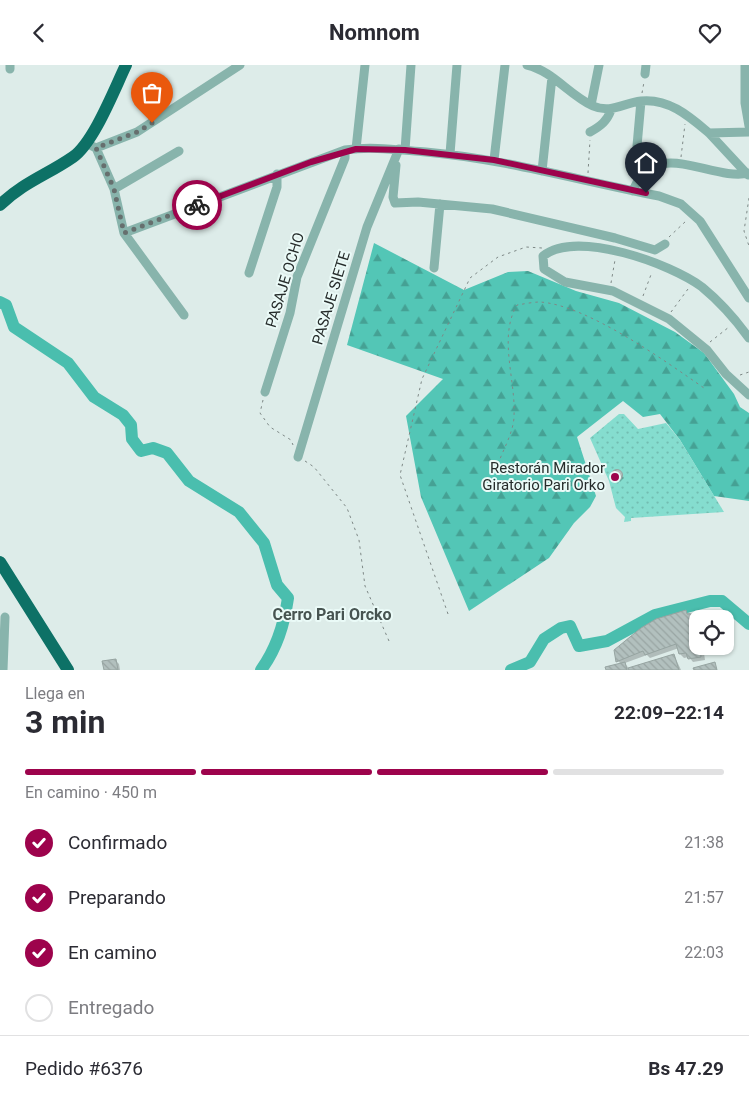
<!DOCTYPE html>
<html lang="es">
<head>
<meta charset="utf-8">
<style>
  body { margin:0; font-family:Roboto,sans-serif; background:#f2f2f3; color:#2b2b33; height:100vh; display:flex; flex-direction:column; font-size:19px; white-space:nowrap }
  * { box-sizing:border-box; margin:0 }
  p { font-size:16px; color:#7c7c81 }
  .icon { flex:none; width:28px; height:28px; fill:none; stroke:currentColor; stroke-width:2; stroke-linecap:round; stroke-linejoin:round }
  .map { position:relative; height:605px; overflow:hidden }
  .details { display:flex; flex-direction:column; background:#fff; flex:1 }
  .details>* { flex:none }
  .controls { position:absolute; left:689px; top:545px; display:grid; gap:10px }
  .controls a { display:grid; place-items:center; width:45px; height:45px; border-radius:10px; background:#fff; box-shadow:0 1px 4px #0004; font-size:25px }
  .pin { position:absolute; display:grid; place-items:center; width:42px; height:42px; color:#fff; margin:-51px -21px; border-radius:50% 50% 50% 0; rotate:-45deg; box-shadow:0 0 5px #0007 }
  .pin .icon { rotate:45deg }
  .courier { position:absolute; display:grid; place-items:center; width:50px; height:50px; margin:-25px; border:4px solid #9d034c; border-radius:50%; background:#fff; color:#222; box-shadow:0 1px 6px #0007 }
  .overview em { font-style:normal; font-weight:700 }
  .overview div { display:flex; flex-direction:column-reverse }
  .overview { display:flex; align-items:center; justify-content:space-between; height:85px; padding:0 25px }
  h1 { font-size:32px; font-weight:700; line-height:38px }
  .bar { display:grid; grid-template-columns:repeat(4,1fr); gap:8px 5px; align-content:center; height:60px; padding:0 25px }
  .bar i { height:6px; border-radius:4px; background:#e1e1e2 }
  .bar .active { background:#9d034c }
  .bar p { grid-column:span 4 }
  .line { display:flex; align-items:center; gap:12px; padding:0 25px; border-top:1px solid #e1e1e2 }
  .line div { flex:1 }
  ol { padding:0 25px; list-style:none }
  li { display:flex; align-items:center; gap:15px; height:55px }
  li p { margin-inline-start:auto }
  li .icon { padding:5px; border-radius:50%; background:#9d034c; color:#fff; stroke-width:4 }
  li:last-child { color:#7c7c81 }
  li i { width:28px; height:28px; border:2px solid #e1e1e2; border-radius:50% }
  header { display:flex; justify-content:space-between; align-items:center; height:65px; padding:0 25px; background:#fff; font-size:22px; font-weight:700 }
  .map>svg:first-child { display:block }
</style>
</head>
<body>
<header><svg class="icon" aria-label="back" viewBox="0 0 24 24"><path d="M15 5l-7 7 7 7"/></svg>Nomnom<svg class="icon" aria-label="heart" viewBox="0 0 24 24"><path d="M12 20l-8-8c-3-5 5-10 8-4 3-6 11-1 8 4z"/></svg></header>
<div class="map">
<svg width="749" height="605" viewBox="0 0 749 605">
  <defs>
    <pattern id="forest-firs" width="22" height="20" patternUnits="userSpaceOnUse" patternTransform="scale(1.25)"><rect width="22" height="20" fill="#53c6b6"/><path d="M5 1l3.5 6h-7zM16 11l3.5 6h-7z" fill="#45a194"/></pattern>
    <pattern id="park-dots" width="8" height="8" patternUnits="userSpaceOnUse" patternTransform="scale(1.25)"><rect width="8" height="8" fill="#85ddcf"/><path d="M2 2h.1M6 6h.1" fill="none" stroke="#73beb2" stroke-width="1.8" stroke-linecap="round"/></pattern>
    <pattern id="building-back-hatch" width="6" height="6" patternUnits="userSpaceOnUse" patternTransform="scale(1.25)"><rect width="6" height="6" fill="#b2c0be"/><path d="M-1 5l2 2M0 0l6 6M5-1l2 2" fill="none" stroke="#99a5a3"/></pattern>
  </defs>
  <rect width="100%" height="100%" fill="#ddece9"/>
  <path fill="url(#forest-firs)" d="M374 178 464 225 508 207 528 206 576 226 619 238 675 267 704 288 734 329 740 342 749 348V436L714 431 680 375 660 349 643 352 623 336 577 372 596 431 590 442 574 458 549 493 469 546 421 432 406 351 443 314 347 280Z"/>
  <path fill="url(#park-dots)" d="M619 349H624L638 364 666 358 680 375 724 447 631 453V456L624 457 625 452 616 443 609 416 590 373Z"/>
  <path fill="#0003" d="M617 407 624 413 620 417 613 410Z
    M686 546 700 554H698V581H703L705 595 693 597 689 592 684 593 680 589 679 583 650 593 647 590 625 598 629 604 674 590 681 605H607L621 599 618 596Z
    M115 595 119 599 120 605H105Z"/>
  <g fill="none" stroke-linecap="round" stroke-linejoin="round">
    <path stroke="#4abeae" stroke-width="12" d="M0 237 6 240 14 262 68 298 94 332 123 350 131 360 132 374 141 386 153 383 167 388 189 416 239 447 264 478 277 520 288 533C284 560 277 583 261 605
      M511 605 530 597 544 574 561 563 570 561 579 581 607 576 655 550 710 536H722L749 559"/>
  </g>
  <path fill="url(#building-back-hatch)" stroke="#96a4a1" d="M611.5 410a5.5 5.5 0 1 1 11 0a5.5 5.5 0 1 1-11 0Z
    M686 545 687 549H697L698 581H700L701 592 688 594 686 588 679 589 676 579 645 590 643 586 616 597 614 585 641 563 656 554Z
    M674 589 679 605H629L628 603Z
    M116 594 118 605H104L102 596Z
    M625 597 627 605H606L605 602Z
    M715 597 717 605H694L693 603Z"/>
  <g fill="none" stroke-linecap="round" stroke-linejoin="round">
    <path stroke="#7e8886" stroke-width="1" stroke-dasharray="2.5 4" stroke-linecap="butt" d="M642 28 644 17
      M681 92 685 59
      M635 105 637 89
      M588 108 590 75
      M749 133 744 166 749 181
      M669 172 686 156
      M611 218 615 195
      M643 231 652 207
      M671 247 688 224
      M710 277 729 262
      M740 310 749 307
      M263 335 260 348 270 362 291 375 293 380
      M305 396 314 402 347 443 359 475 365 521 389 576
      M498 399C503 385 514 366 514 351 516 315 498 272 517 240 524 239 533 237 540 237 587 240 665 296 704 323
      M448 549 400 410 422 314 470 213 498 192 526 182 542 183"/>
    <path stroke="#88b4ac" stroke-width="9" d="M527 0C553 6 569 30 593 41 611 49 623 38 641 36 669 33 690 52 709 68L749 67
      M745 0V38L749 61
      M10 4V0
      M645 9 646 0
      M591 40 599 0
      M590 67C601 61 607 56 611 45
      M709 68 748 110
      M92 81 96 83 137 67 240 0
      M637 81 641 36
      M96 83 114 124 124 168 345 85C372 81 399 85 426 87 505 94 581 116 659 131L681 139 700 156 749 233
      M356 84 365 0
      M405 85 411 0
      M450 89 457 0
      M494 95 505 0
      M396 100 393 132 395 138 418 137 492 144 615 173 655 185 665 179
      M542 106 552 12
      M114 124 179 86
      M633 126C654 70 712 117 749 108
      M124 168 184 250
      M434 203 440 139
      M249 208 277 122V109
      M749 273C736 255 719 236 702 222 671 199 577 164 543 191L544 204 565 217 613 226 669 254 707 285 726 309 749 330
      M265 327 290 248 297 212 345 93V85
      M298 392 367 162 399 84
      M3 605 5 552"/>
    <path stroke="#0d7166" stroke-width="12" d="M0 140C24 117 47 110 73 92 94 77 114 25 126 0
      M0 497 68 605"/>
  </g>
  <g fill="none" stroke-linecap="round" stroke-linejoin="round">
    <path stroke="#666f6e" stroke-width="5" stroke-dasharray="0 9" d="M152 58 137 67 96 83 114 124 124 168 197 140"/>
    <path stroke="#9d034c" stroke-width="6" d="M197 140 311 97 356 84 405 85 494 95 646 128"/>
  </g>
  <circle fill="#9d034c" stroke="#eafaf7" stroke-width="2" cx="615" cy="412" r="5"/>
  <g text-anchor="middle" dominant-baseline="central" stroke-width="4" stroke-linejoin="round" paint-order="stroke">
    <g font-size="15" fill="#262c2b" stroke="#eafaf7">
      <text transform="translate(285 215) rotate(-73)">PASAJE OCHO</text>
      <text transform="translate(331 233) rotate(-73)">PASAJE SIETE</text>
    </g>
    <g font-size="15" fill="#262c2b" stroke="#eafaf7" text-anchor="end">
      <text x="605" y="403">Restorán Mirador<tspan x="605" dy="17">Giratorio Pari Orko</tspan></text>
    </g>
    <g font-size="16" font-weight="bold" fill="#475451" stroke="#eafaf7">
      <text x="332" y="549">Cerro Pari Orcko</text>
    </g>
  </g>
</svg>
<div class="controls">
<a><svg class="icon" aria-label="locate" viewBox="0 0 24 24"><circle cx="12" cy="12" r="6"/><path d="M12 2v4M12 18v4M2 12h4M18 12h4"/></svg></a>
</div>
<div class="pin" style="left:152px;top:58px;background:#ea580c"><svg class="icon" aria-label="bag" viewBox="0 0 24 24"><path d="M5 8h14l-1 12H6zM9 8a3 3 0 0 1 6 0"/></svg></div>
<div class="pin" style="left:646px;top:128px;background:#1f2937"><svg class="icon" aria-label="home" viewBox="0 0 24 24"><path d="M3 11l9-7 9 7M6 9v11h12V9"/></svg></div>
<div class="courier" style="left:197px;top:140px"><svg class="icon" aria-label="bike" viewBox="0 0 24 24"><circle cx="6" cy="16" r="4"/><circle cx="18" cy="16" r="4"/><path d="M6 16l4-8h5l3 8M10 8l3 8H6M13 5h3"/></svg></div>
</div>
<section class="details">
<div class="overview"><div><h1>3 min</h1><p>Llega en</p></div><em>22:09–22:14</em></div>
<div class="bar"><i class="active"></i><i class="active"></i><i class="active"></i><i></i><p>En camino · 450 m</p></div>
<ol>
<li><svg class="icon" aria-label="check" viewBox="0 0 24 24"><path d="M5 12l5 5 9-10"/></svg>Confirmado<p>21:38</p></li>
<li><svg class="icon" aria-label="check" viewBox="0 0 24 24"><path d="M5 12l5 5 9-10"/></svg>Preparando<p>21:57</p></li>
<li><svg class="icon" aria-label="check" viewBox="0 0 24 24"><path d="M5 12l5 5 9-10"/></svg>En camino<p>22:03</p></li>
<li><i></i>Entregado</li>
</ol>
<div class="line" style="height:65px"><div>Pedido #6376</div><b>Bs 47.29</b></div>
</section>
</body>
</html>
